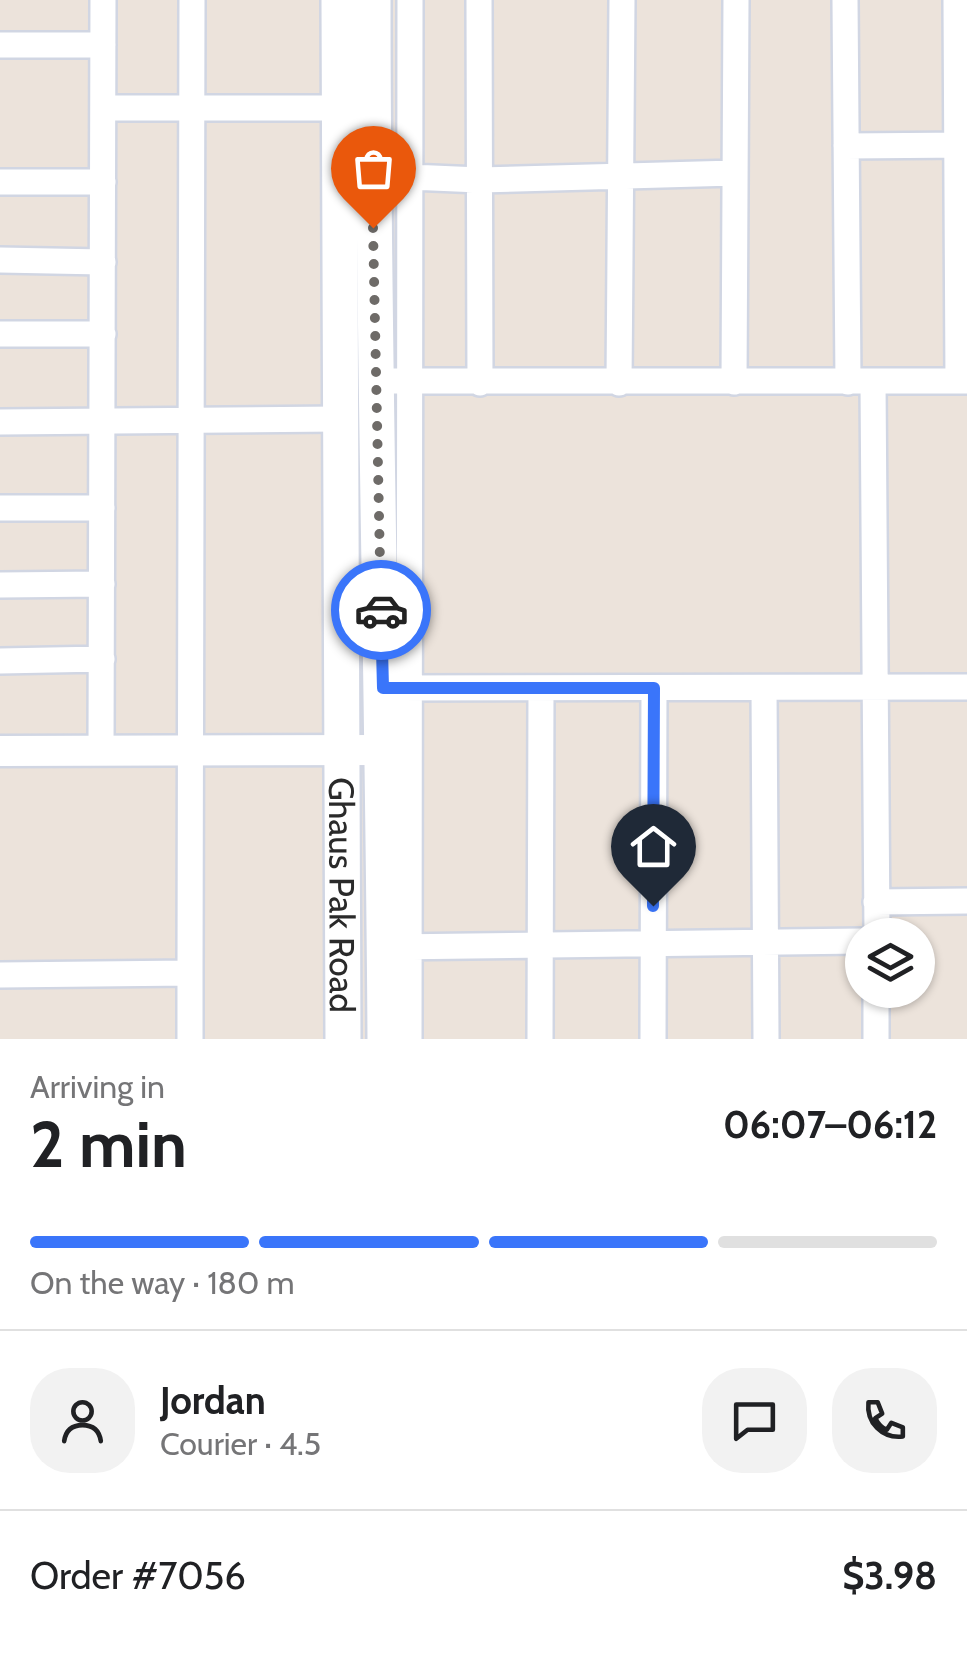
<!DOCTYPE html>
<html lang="en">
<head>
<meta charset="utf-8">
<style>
  body { margin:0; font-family:Cabin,sans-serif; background:#f2f2f2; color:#202124; height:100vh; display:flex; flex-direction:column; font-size:38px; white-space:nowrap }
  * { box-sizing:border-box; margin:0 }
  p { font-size:32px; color:#757577 }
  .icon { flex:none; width:55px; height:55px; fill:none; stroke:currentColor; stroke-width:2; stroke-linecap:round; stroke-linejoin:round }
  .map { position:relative; height:1039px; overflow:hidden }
  .details { display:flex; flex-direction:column; background:#fff; flex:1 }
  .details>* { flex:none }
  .tools { position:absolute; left:845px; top:918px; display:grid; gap:20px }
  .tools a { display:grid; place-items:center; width:90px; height:90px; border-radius:50%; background:#fff; box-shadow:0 2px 8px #0004; font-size:50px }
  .pin { position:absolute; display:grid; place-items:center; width:85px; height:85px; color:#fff; margin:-102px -42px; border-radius:50% 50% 50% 0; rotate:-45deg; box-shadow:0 0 10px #0007 }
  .pin .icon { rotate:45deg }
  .courier { position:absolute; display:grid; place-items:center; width:100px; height:100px; margin:-50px; border:8px solid #3a75fa; border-radius:50%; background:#fff; color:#222; box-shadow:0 2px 12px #0007 }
  .head em { font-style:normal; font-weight:800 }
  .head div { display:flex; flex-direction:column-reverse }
  .head { display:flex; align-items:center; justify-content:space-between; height:170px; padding:0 30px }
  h1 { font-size:65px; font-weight:800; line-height:75px }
  .bar { display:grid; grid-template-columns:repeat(4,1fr); gap:15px 10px; align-content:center; height:120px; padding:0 30px }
  .bar i { height:12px; border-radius:8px; background:#e0e0e0 }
  .bar .on { background:#3a75fa }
  .bar p { grid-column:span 4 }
  .line { display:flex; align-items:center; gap:25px; padding:0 30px; border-top:2px solid #e0e0e0 }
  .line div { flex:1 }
  .round { display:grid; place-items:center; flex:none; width:105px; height:105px; border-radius:40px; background:#f2f2f2 }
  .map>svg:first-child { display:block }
</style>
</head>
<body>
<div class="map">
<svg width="967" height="1039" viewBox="0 0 967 1039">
  <rect width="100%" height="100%" fill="#ece3db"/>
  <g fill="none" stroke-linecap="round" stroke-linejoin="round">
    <g stroke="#d1d6e3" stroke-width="30">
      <path id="minor" d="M479 0 480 383
        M845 0 848 382
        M956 0 958 381
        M0 45H103
        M103 108H339
        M846 146 967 145
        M410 177 479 180 735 173
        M0 182H103
        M0 260 103 262
        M0 334H103
        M393 381H967
        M734 382 736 0
        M873 382 877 935
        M619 383 622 0
        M0 422 339 419
        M0 508H102
        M0 585 102 584
        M0 661 102 659
        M392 688 967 687
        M764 688 766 1039
        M101 751 103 0
        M876 902 967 901
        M393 947 862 941
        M0 975 190 973 192 0
        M190 1039V973
        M409 1039 410 0
        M540 1039 541 688
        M653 1039 654 688
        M876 1039V990"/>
    </g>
    <g stroke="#d1d6e3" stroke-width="35">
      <path id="tertiary" d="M0 751 383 750"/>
    </g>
    <g stroke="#d1d6e3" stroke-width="40">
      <g id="secondary">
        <path id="s1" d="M339 0 343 1039"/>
        <path d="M373 0C373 346 383 693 385 1039"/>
      </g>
    </g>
    <use href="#minor" stroke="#fff" stroke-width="25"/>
    <use href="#tertiary" stroke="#fff" stroke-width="30"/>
    <use href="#secondary" stroke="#fff" stroke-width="35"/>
  </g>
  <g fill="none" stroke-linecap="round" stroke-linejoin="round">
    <path stroke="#6e6b68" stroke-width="10" stroke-dasharray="0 18" d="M373 228 381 610"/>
    <path stroke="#3a75fa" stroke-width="12" d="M381 610 383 688H654L653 906"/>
  </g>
  <g text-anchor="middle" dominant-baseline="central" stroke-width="8" stroke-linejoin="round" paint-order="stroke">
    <g font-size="35" fill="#2a2a2a" stroke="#fff">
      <text stroke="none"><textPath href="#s1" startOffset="895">Ghaus Pak Road</textPath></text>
    </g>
  </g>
</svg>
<div class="tools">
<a><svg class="icon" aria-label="layers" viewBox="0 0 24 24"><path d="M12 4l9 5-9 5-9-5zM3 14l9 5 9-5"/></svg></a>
</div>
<div class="pin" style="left:373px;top:228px;background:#ea580c"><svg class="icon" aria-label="bag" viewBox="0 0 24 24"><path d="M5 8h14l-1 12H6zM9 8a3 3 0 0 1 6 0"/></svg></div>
<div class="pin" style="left:653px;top:906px;background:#1f2937"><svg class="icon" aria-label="home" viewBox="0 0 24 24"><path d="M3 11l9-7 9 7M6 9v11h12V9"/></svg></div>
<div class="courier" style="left:381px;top:610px"><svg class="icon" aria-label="car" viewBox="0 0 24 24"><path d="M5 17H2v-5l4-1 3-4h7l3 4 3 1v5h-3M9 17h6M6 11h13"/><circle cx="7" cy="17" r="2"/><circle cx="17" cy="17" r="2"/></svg></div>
</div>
<section class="details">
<div class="head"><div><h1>2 min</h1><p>Arriving in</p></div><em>06:07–06:12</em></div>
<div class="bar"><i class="on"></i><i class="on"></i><i class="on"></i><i></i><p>On the way · 180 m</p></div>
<div class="line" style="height:180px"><a class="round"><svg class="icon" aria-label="person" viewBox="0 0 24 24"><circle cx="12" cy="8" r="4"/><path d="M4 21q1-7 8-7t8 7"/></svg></a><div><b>Jordan</b><p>Courier · 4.5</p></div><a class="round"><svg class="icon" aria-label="chat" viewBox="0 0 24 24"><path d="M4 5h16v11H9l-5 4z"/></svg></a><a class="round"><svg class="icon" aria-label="phone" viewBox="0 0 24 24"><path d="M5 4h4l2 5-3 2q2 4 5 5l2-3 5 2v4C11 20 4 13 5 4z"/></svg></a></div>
<div class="line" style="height:130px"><div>Order #7056</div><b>$3.98</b></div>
</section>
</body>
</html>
